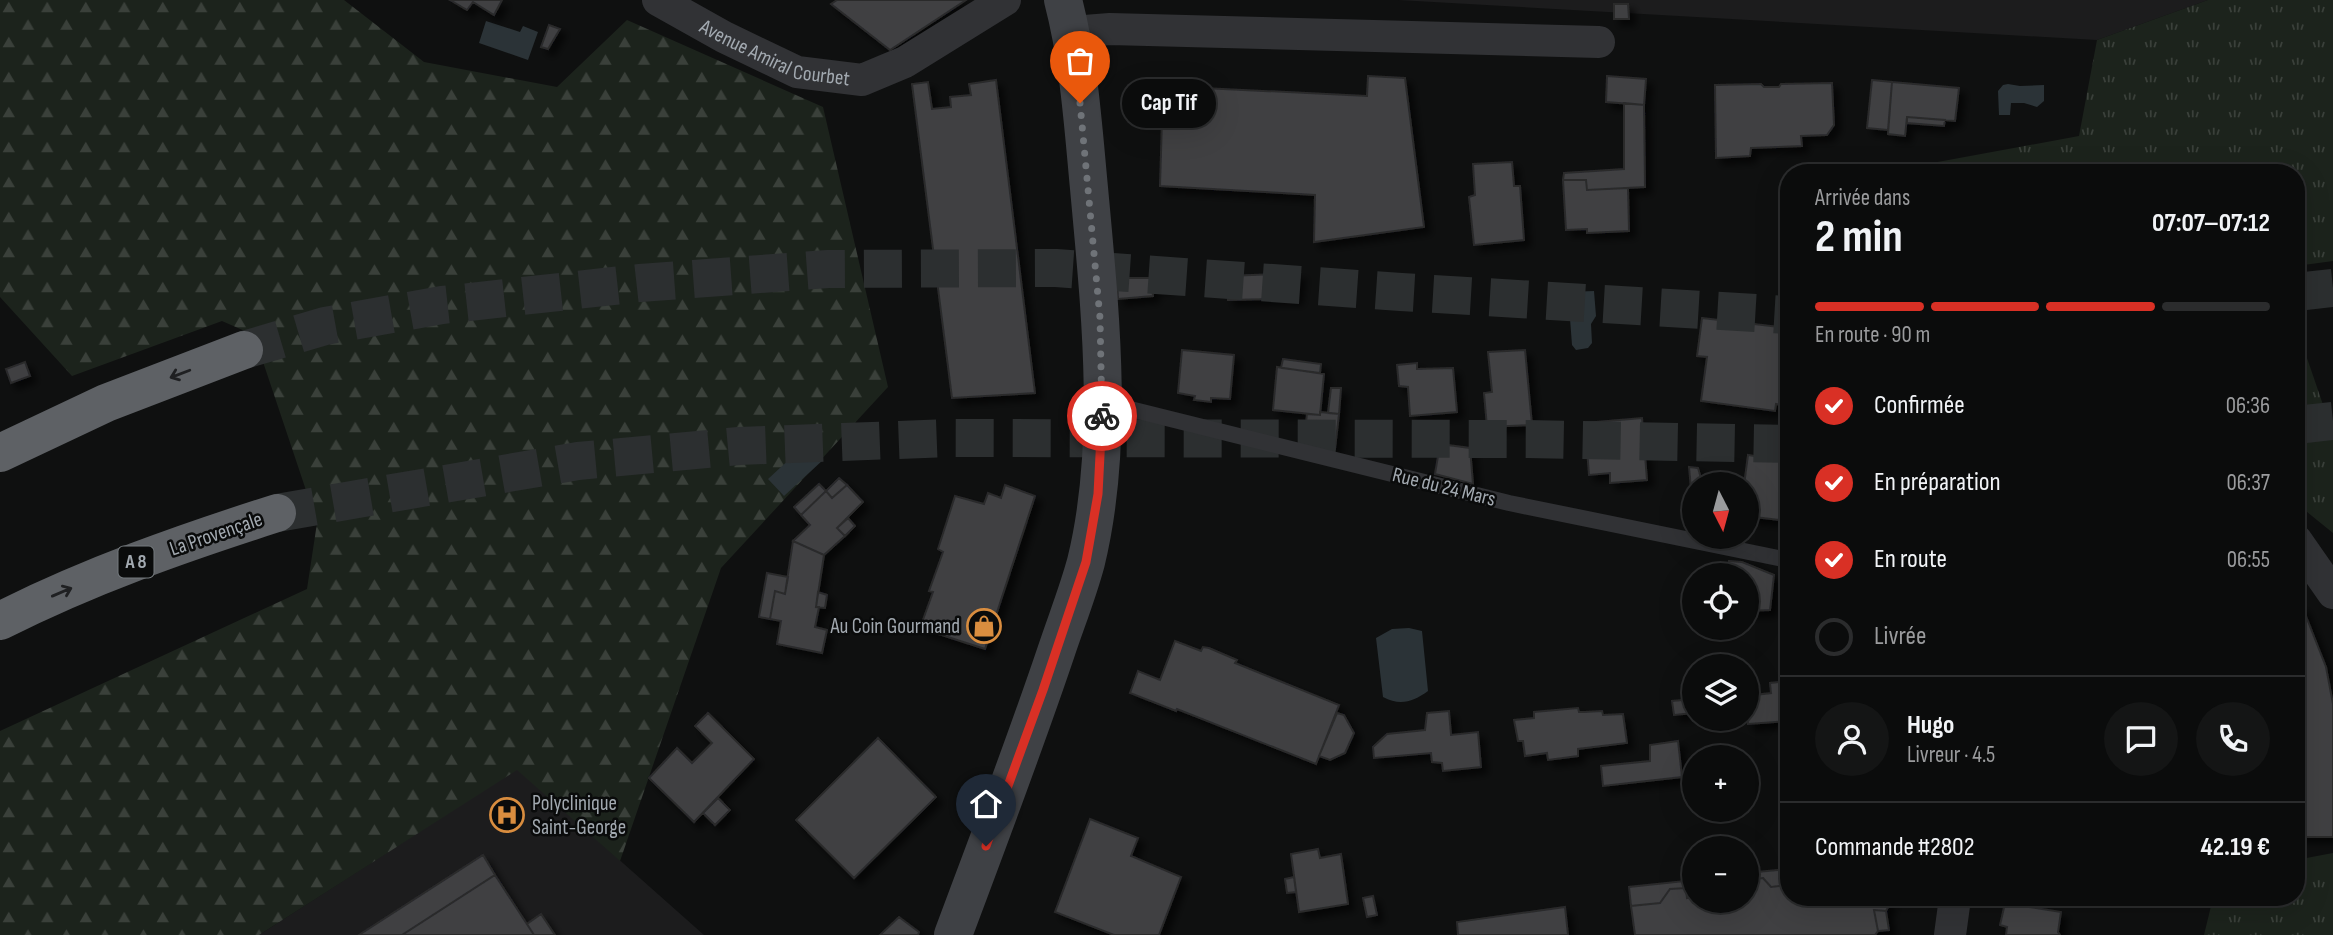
<!DOCTYPE html>
<html lang="fr">
<head>
<meta charset="utf-8">
<style>
  body { margin:0; font-family:"Sofia Sans Condensed",sans-serif; background:#141515; color:#f1f3f6; height:100vh; display:flex; flex-direction:column; font-size:26px; white-space:nowrap }
  * { box-sizing:border-box; margin:0 }
  p { font-size:23px; color:#9a9b9d }
  .icon { flex:none; width:38px; height:38px; fill:none; stroke:currentColor; stroke-width:2; stroke-linecap:round; stroke-linejoin:round }
  .map { position:relative; flex:1; overflow:hidden }
  .side { position:absolute; left:1780px; top:164px; width:525px; height:742px; display:flex; flex-direction:column; background:#0b0c0c; border-radius:28px; box-shadow:0 7px 28px #0002,0 0 0 2px #2b2c2d }
  .side>* { flex:none }
  .needle { width:46px; rotate:174deg }
  .buttons { position:absolute; left:1682px; top:472px; display:grid; gap:14px }
  .buttons a { display:grid; place-items:center; width:77px; height:77px; border-radius:50%; background:#0b0c0c; box-shadow:0 7px 28px #0002,0 0 0 2px #2b2c2d; font-size:35px }
  .pin { position:absolute; display:grid; place-items:center; width:60px; height:60px; color:#fff; margin:-72px -30px; border-radius:50% 50% 50% 0; rotate:-45deg; box-shadow:0 0 7px #0007 }
  .pin .icon { rotate:45deg }
  .courier { position:absolute; display:grid; place-items:center; width:70px; height:70px; margin:-35px; border:5px solid #d93025; border-radius:50%; background:#fff; color:#222; box-shadow:0 2px 9px #0007 }
  .bubble { position:absolute; height:49px; border-radius:24px; background:#0b0c0c; box-shadow:0 7px 28px #0002,0 0 0 2px #2b2c2d; font-size:23px; font-weight:700; line-height:49px; text-align:center }
  .overview em { font-style:normal; font-weight:700 }
  .overview div { display:flex; flex-direction:column-reverse }
  .overview { display:flex; align-items:center; justify-content:space-between; height:119px; padding:0 35px }
  h1 { font-size:46px; font-weight:700; line-height:52px }
  .bar { display:grid; grid-template-columns:repeat(4,1fr); gap:10px 7px; align-content:center; height:84px; padding:0 35px }
  .bar i { height:9px; border-radius:5px; background:#2b2c2d }
  .bar .active { background:#d93025 }
  .bar p { grid-column:span 4 }
  .line { display:flex; align-items:center; gap:18px; padding:0 35px; border-top:2px solid #2b2c2d }
  .line div { flex:1 }
  .round { display:grid; place-items:center; flex:none; width:74px; height:74px; border-radius:37px; background:#141515 }
  ol { padding:0 35px; list-style:none }
  li { display:flex; align-items:center; gap:21px; height:77px }
  li p { margin-inline-start:auto }
  li .icon { padding:7px; border-radius:50%; background:#d93025; color:#fff; stroke-width:4 }
  li:last-child { color:#9a9b9d }
  li i { width:38px; height:38px; border:4px solid #2b2c2d; border-radius:50% }
  .map>svg:first-child { display:block }
</style>
</head>
<body>
<div class="map">
<svg width="2333" height="935" viewBox="0 0 2333 935">
  <defs>
    <pattern id="grass-tufts" width="24" height="20" patternUnits="userSpaceOnUse" patternTransform="scale(1.75)"><rect width="24" height="20" fill="#1c231c"/><path d="M3 7l-1-3M5 7V3M7 7l1-3M15 17l-1-3M17 17v-4M19 17l1-3" fill="none" stroke="#3a403a"/></pattern>
    <pattern id="forest-firs" width="22" height="20" patternUnits="userSpaceOnUse" patternTransform="scale(1.75)"><rect width="22" height="20" fill="#1c231c"/><path d="M5 1l3.5 6h-7zM16 11l3.5 6h-7z" fill="#3a403a"/></pattern>
    <filter id="shadow"><feDropShadow dx="6" dy="6" stdDeviation="3.5" flood-color="#0009"/></filter>
  </defs>
  <rect width="100%" height="100%" fill="#0f1010"/>
  <path fill="#1c1c1d" d="M1398 0H2208L2097 40Z
    M517 769 704 935H259Z"/>
  <path fill="url(#grass-tufts)" d="M2208 0H2333V261L2296 266V173H1878L2079 136 2097 40Z
    M2296 326 2333 434V533L2296 503Z
    M2333 853V935H2204L2213 898H2296V860Z"/>
  <path fill="url(#forest-firs)" d="M0 0H344L424 62 557 87 627 20 823 107 888 387 721 568 620 861 517 770 259 935H0V731L307 589 317 523 254 335 222 321 72 376 0 297Z"/>
  <path fill="#2b3337" d="M486 21 520 32 523 26 538 32 528 60 479 43Z
    M2008 84 2020 86 2044 85V101L2037 107 2024 103H2011L2010 115H1999L1998 91 2003 85Z
    M1594 291 1596 316 1591 324 1592 343 1588 348 1576 350 1572 345 1568 292Z
    M807 443 823 460 784 496 768 479Z
    M1409 628 1422 631 1428 691C1413 702 1400 706 1383 697L1376 638 1392 629Z"/>
  <path fill="#3f4043" stroke="#2a2a2c" stroke-width="2" filter="url(#shadow)" d="M450 0H502L494 15 473 2 467 10Z
    M837 0H966L890 50 831 4Z
    M1614 4H1628L1629 19H1614Z
    M549 25 560 29 548 49 541 47Z
    M1368 76 1405 78 1424 227 1314 242 1315 195 1160 186 1163 86 1367 96Z
    M1607 76 1646 79 1644 105 1606 102Z
    M996 80 1035 393 952 398 912 84 928 82 932 109 951 107 950 97 971 95 969 84Z
    M1872 80 1892 82 1888 130 1867 128Z
    M1892 82 1959 88 1955 121 1907 117 1905 136 1888 134Z
    M1832 83 1834 125 1827 135 1801 136 1802 146 1751 148 1750 156 1716 158 1715 85 1761 84 1764 87H1779L1781 84Z
    M1624 103 1644 105 1645 187 1587 190 1586 180H1563L1564 173 1624 169Z
    M1907 117 1945 120 1944 126 1907 123Z
    M1512 162 1514 186H1520L1524 240 1474 245 1469 197 1475 195 1473 164Z
    M1563 180H1586L1587 190 1628 188 1629 231 1587 233V229L1566 230Z
    M1300 273 1296 299 1274 298 1277 274Z
    M1277 274 1274 298 1272 299 1228 300 1227 276Z
    M1117 278H1165L1166 287 1152 288 1153 296 1118 299Z
    M1702 318 1788 328V406L1776 404 1775 411 1701 401 1707 357 1697 356Z
    M1182 350 1234 355 1230 399 1211 398V402L1194 400 1195 396 1178 393Z
    M1525 350 1532 425 1487 427 1484 393 1492 392 1488 352Z
    M1283 359 1321 364 1320 373 1281 368Z
    M25 362 30 376 11 383 6 369Z
    M1417 363V369L1453 368 1457 412 1410 416 1408 387 1399 386 1397 365Z
    M1277 367 1324 374 1320 415 1273 410Z
    M1331 388H1341L1339 414 1328 413Z
    M1320 412 1339 414 1335 449 1304 441 1307 414 1320 415Z
    M1642 418 1647 480 1610 483V473L1589 475 1585 423Z
    M1440 444 1470 448 1473 484 1435 474Z
    M1748 455 1788 461V521L1746 516V485H1744Z
    M1689 467 1698 468 1703 485H1694V522Z
    M839 478 847 485 832 498 826 491Z
    M819 484 826 491 801 515 794 507Z
    M847 485 863 502 837 528 845 536 824 555 793 541 810 525 801 515 826 491 832 498Z
    M1005 485 1035 496 985 649 920 628 933 592 929 591 943 552 938 549 955 496 984 504 988 493 1001 498Z
    M848 518 855 526 845 536 837 528Z
    M793 541 824 555 816 607H819L815 627 827 630 822 653 777 644 781 621 770 619 775 591 785 594Z
    M1729 561 1742 562 1774 575 1770 610 1746 611V576H1730Z
    M767 573 788 577 785 594 775 591 770 619 759 617Z
    M818 592 827 595 825 608 816 607Z
    M2302 606 2326 667 2333 704V837H2296V607Z
    M1175 641 1201 651 1203 647 1209 648 1237 660 1235 663 1339 705 1316 764 1177 709 1176 711 1130 693 1138 671 1160 680Z
    M1788 681V721L1748 724 1746 696 1771 693 1770 683Z
    M1694 699V713L1674 715 1672 701Z
    M1578 708 1579 712H1584L1602 711 1603 715 1623 714 1627 743 1578 749V756L1548 760 1547 753 1525 756 1523 741H1518L1514 720 1534 718V712Z
    M1449 711 1451 735 1478 732 1481 767 1443 771 1442 763 1432 762 1431 753 1374 758 1373 747 1387 734 1425 730 1427 713Z
    M708 713 754 759 694 822 649 778 677 748 692 763 712 743 695 726Z
    M1337 713 1344 715 1354 733 1345 753 1330 760 1319 756Z
    M878 738 936 797 854 878 796 820Z
    M1678 741 1682 777 1603 786 1601 766 1650 761V745Z
    M718 798 730 810 715 825 703 813Z
    M1090 819 1138 838 1131 856 1181 877 1159 935H1114L1055 912Z
    M1318 849 1320 858 1341 854 1348 904 1299 912 1291 854Z
    M483 855 495 875 402 935H359Z
    M1788 869V885L1771 887 1763 878 1746 880V873Z
    M495 875 534 935H402Z
    M1294 877 1296 892 1287 893 1285 879Z
    M1763 878 1771 887 1788 885V898H1889L1890 904 1886 911 1874 910 1878 931 1875 935H1635L1631 906 1660 903 1670 889 1686 888 1687 898 1694 897V901H1746V880Z
    M1694 880V897L1687 898 1686 888 1670 889 1660 903 1631 906 1629 887Z
    M1373 896 1377 915 1367 917 1363 898Z
    M2005 903 2061 912 2058 932 2060 935H2006L2007 927 2000 925Z
    M1565 907 1568 935H1458L1457 922Z
    M1874 910 1886 911 1889 930 1878 931Z
    M541 914 555 935H534L527 924Z
    M899 917 919 932 918 935H880Z"/>
  <g fill="none" stroke-linecap="round" stroke-linejoin="round">
    <path stroke="#2c2f30" stroke-width="38" stroke-dasharray="38 19" stroke-linecap="butt" d="M2296 292 2333 288
      M244 350 325 326 442 305 640 283 828 269 1056 268 1401 292 1788 315
      M2296 425 2333 421
      M277 513 578 461 739 446 949 438 1527 439 1788 444"/>
    <path stroke="#313235" stroke-width="16" d="M1102 402 1509 503 1788 560"/>
    <g stroke="#313235" stroke-width="32">
      <path id="s1" d="M658 0 724 37 797 72 862 80 905 62 1005 0"/>
      <path d="M1072 32 1110 29 1599 42"/>
      <path d="M2296 540 2333 593"/>
      <path d="M1950 935 1955 898"/>
    </g>
    <path stroke="#3f4145" stroke-width="38" d="M953 935C988 841 1024 747 1056 652 1066 622 1078 592 1086 562 1115 443 1100 309 1089 188 1083 125 1079 61 1063 0"/>
    <path stroke="#5e6165" stroke-width="38" d="M0 453 106 403 244 350
      M0 621C89 576 183 543 277 513"/>
  </g>
  <defs><path id="oneway-shaft" d="M-6 0H5M1.5-3L5.5 0L1.5 3" fill="none" stroke-width="1.6" stroke-linecap="round" stroke-linejoin="round" transform="scale(1.75)"/></defs>
  <g stroke="#1f2022">
    <use href="#oneway-shaft" transform="translate(180 374) rotate(159)"/>
    <use href="#oneway-shaft" transform="translate(62 592) rotate(-23)"/>
  </g>
  <g fill="none" stroke-linecap="round" stroke-linejoin="round">
    <path stroke="#6f7378" stroke-width="7" stroke-dasharray="0 12.6" d="M1080 103 1100 318 1102 416"/>
    <path stroke="#d93025" stroke-width="9" d="M986 846 1043 690 1086 562 1098 494 1102 416"/>
  </g>
  <defs>
    <g id="shop-ring" transform="scale(1.75)"><circle r="9.5" fill="#0a0b0b" stroke="#d98d3f" stroke-width="1.5"/><path d="M-5-2.5h2.3a2.7 3.5 0 0 1 5.4 0H5L5.5 6h-11ZM-1.5-2.5h3a1.5 2.3 0 0 0-3 0Z" fill="#d98d3f"/></g>
    <g id="hospital-ring" transform="scale(1.75)"><circle r="9.5" fill="#0a0b0b" stroke="#d98d3f" stroke-width="1.5"/><path d="M-5-5h3v3.5h4V-5h3V5h-3V1.5h-4V5h-3Z" fill="#d98d3f"/></g>
  </defs>
  <g fill-rule="evenodd">
    <use href="#shop-ring" x="984" y="626"/>
    <use href="#hospital-ring" x="507" y="815"/>
  </g>
  <g text-anchor="middle" dominant-baseline="central" stroke-width="5" stroke-linejoin="round" paint-order="stroke">
    <rect fill="#0a0b0b" stroke="#747a7e" stroke-width="2" x="118.5" y="546.5" width="35" height="31" rx="5"/>
    <g font-size="19" font-weight="bold" fill="#a2a9b0">
      <text x="136" y="562">A 8</text>
    </g>
    <g font-size="21" fill="#a2a9b0" stroke="#0a0b0b">
      <text stroke="none"><textPath href="#s1" startOffset="130">Avenue Amiral Courbet</textPath></text>
      <text transform="translate(1444 487) rotate(14)">Rue du 24 Mars</text>
      <text transform="translate(216 534) rotate(-19)">La Provençale</text>
    </g>
    <g font-size="21" fill="#a2a9b0" stroke="#0a0b0b" text-anchor="end">
      <text x="960" y="626">Au Coin Gourmand</text>
      <text x="532" y="803" text-anchor="start">Polyclinique<tspan x="532" dy="24">Saint-George</tspan></text>
    </g>
  </g>
</svg>
<div class="buttons">
<a><svg class="needle" viewBox="-14 -14 28 28"><path d="M0-13l5 13h-10z" fill="#e53935"/><path d="M0 13l5-13h-10z" fill="#9a9b9d"/></svg></a>
<a><svg class="icon" aria-label="locate" viewBox="0 0 24 24"><circle cx="12" cy="12" r="6"/><path d="M12 2v4M12 18v4M2 12h4M18 12h4"/></svg></a>
<a><svg class="icon" aria-label="layers" viewBox="0 0 24 24"><path d="M12 4l9 5-9 5-9-5zM3 14l9 5 9-5"/></svg></a>
<a>+</a>
<a>−</a>
</div>
<div class="pin" style="left:1080px;top:103px;background:#ea580c"><svg class="icon" aria-label="bag" viewBox="0 0 24 24"><path d="M5 8h14l-1 12H6zM9 8a3 3 0 0 1 6 0"/></svg></div>
<div class="pin" style="left:986px;top:846px;background:#1f2937"><svg class="icon" aria-label="home" viewBox="0 0 24 24"><path d="M3 11l9-7 9 7M6 9v11h12V9"/></svg></div>
<div class="courier" style="left:1102px;top:416px"><svg class="icon" aria-label="bike" viewBox="0 0 24 24"><circle cx="6" cy="16" r="4"/><circle cx="18" cy="16" r="4"/><path d="M6 16l4-8h5l3 8M10 8l3 8H6M13 5h3"/></svg></div>
<div class="bubble" style="left:1122px;top:79px;width:94px">Cap Tif</div>
<section class="side">
<div class="overview"><div><h1>2 min</h1><p>Arrivée dans</p></div><em>07:07–07:12</em></div>
<div class="bar"><i class="active"></i><i class="active"></i><i class="active"></i><i></i><p>En route · 90 m</p></div>
<ol>
<li><svg class="icon" aria-label="check" viewBox="0 0 24 24"><path d="M5 12l5 5 9-10"/></svg>Confirmée<p>06:36</p></li>
<li><svg class="icon" aria-label="check" viewBox="0 0 24 24"><path d="M5 12l5 5 9-10"/></svg>En préparation<p>06:37</p></li>
<li><svg class="icon" aria-label="check" viewBox="0 0 24 24"><path d="M5 12l5 5 9-10"/></svg>En route<p>06:55</p></li>
<li><i></i>Livrée</li>
</ol>
<div class="line" style="height:126px"><a class="round"><svg class="icon" aria-label="person" viewBox="0 0 24 24"><circle cx="12" cy="8" r="4"/><path d="M4 21q1-7 8-7t8 7"/></svg></a><div><b>Hugo</b><p>Livreur · 4.5</p></div><a class="round"><svg class="icon" aria-label="chat" viewBox="0 0 24 24"><path d="M4 5h16v11H9l-5 4z"/></svg></a><a class="round"><svg class="icon" aria-label="phone" viewBox="0 0 24 24"><path d="M5 4h4l2 5-3 2q2 4 5 5l2-3 5 2v4C11 20 4 13 5 4z"/></svg></a></div>
<div class="line" style="height:91px"><div>Commande #2802</div><b>42.19 €</b></div>
</section>
</div>
</body>
</html>
